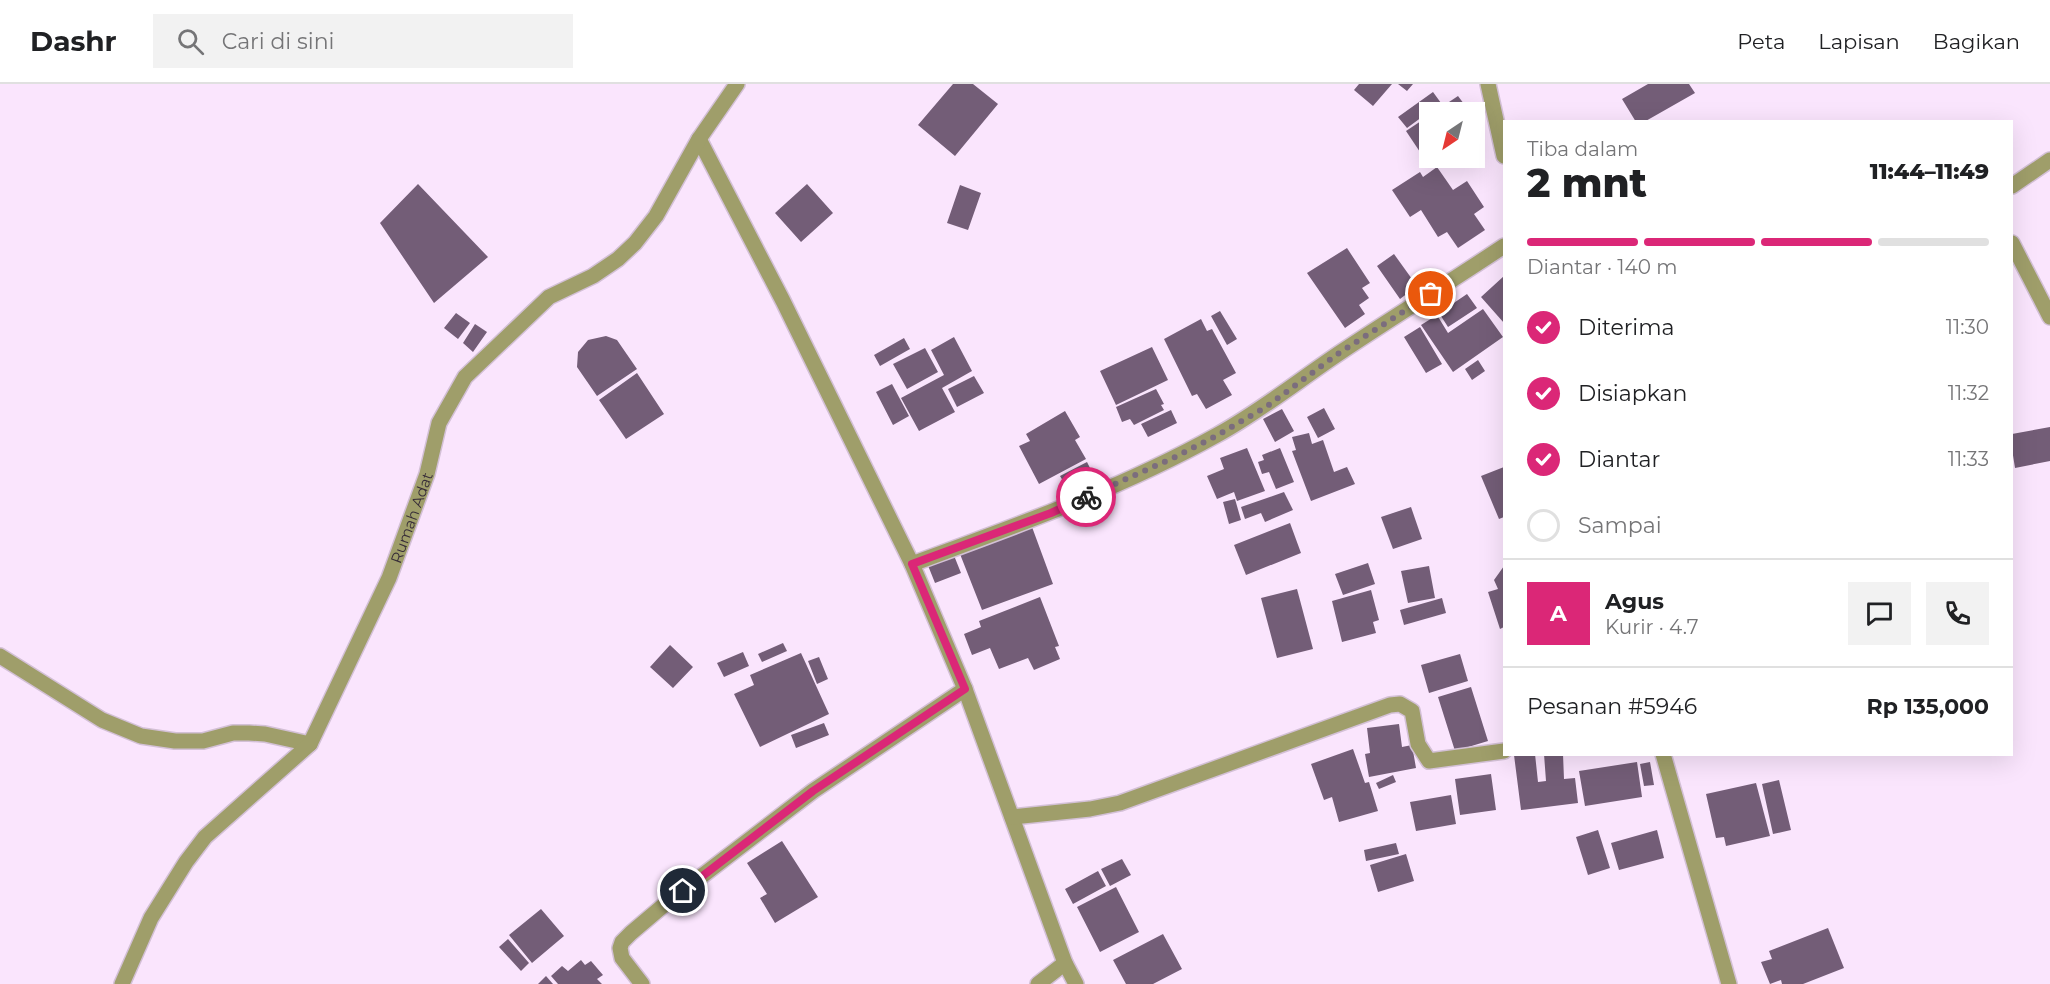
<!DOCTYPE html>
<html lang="id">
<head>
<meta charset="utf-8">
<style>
  body { margin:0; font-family:Montserrat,sans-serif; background:#f2f2f2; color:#202124; height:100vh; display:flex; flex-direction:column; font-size:22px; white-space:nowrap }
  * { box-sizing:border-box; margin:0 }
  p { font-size:20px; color:#757577 }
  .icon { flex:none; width:33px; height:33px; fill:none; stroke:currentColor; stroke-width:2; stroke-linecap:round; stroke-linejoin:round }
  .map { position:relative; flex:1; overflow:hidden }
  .drawer { position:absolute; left:1503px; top:36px; width:510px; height:636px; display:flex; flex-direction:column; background:#fff; border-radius:0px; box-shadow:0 6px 24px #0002 }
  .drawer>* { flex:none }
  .needle { width:39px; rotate:215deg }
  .tools { position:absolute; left:1419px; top:18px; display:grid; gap:12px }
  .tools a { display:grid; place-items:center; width:66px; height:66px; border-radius:0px; background:#fff; box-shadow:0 6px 24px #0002; font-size:30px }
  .pin { position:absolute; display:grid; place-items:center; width:51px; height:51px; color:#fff; margin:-26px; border:3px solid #fff; border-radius:50%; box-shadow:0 2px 6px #0007 }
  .courier { position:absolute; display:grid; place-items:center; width:60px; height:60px; margin:-30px; border:4px solid #db2777; border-radius:50%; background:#fff; color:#222; box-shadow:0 2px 8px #0007 }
  .head em { font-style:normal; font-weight:800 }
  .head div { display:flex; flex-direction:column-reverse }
  .head { display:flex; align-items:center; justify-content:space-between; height:102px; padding:0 24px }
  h1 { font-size:39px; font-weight:800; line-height:45px }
  .bar { display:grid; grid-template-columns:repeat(4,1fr); gap:9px 6px; align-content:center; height:72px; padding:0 24px }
  .bar i { height:8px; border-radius:4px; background:#e0e0e0 }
  .bar .selected { background:#db2777 }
  .bar p { grid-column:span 4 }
  .line { display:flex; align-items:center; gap:15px; padding:0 24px; border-top:2px solid #e0e0e0 }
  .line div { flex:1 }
  .round { display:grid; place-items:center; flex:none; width:63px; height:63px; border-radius:0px; background:#f2f2f2 }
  ol { padding:0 24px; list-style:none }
  li { display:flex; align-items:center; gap:18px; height:66px }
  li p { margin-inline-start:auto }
  li .icon { padding:6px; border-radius:50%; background:#db2777; color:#fff; stroke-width:4 }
  li:last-child { color:#757577 }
  li i { width:33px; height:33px; border:3px solid #e0e0e0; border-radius:50% }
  header { display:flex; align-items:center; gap:36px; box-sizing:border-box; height:84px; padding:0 30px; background:#fff; border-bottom:2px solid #e0e0e0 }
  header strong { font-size:28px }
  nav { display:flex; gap:33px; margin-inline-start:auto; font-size:21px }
  .search { width:420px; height:54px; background:#f2f2f2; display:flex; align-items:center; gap:15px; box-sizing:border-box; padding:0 21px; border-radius:0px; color:#757577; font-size:22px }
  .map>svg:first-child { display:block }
</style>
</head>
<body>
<header>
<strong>Dashr</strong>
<div class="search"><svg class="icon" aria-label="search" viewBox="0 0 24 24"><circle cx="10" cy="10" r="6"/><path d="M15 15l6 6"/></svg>Cari di sini</div>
<nav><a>Peta</a><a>Lapisan</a><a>Bagikan</a></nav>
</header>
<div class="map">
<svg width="2050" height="900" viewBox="0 0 2050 900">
  <rect width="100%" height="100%" fill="#fae5fd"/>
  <path fill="#735d77" d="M953 0H973L998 20 955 72 918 41Z
    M1359 0H1392L1373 22 1354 6Z
    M1398 0H1413L1407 7Z
    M1648 0H1689L1695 9 1644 38H1636L1622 15Z
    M1433 8 1441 19 1407 44 1398 33Z
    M1458 12 1470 28H1434Z
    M1430 31V70L1424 74 1406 47Z
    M1437 83 1453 106 1467 97 1484 123 1474 130 1485 146 1458 164 1447 148 1438 153 1421 126 1410 133 1392 106 1420 88 1423 93Z
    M418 100 488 173 434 219 380 139Z
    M807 100 833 129 801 158 775 129Z
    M960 101 981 109 968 146 947 139Z
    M1347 164 1370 199 1362 204 1369 214 1359 221 1365 230 1345 244 1307 189Z
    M1394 170 1417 202 1400 215 1377 182Z
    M1504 192V239L1481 213Z
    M1467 210 1477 224 1448 243 1439 229Z
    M1483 225 1503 253 1453 288 1421 241 1437 231 1448 249Z
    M1220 227 1237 255 1227 261 1211 232Z
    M456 229 470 239 458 255 444 244Z
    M1201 235 1207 247 1212 245 1236 289 1223 296 1232 311 1206 325 1197 310 1192 312 1164 255Z
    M475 240 487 248 473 268 463 259Z
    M1420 243 1442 280 1426 289 1404 253Z
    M606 252 617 256 637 285 597 312 577 283 578 268 588 256Z
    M954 253 972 287 942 304 955 328 919 347 901 314 944 291 931 266Z
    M904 254 910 265 880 282 874 271Z
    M1152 263 1168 296 1116 321 1100 287Z
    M925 264 938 288 907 305 893 280Z
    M1478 276 1485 287 1472 296 1465 285Z
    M637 289 664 330 626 355 599 316Z
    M974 292 984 309 957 323 948 305Z
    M892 300 909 332 893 341 876 308Z
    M1156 305 1164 320 1161 321 1164 326 1134 341 1130 335 1122 338 1116 323Z
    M1324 324 1335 345 1318 354 1307 333Z
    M1282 325 1294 347 1275 358 1263 335Z
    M1171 326 1177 339 1148 353 1141 340Z
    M1065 327 1080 353 1075 356 1086 375 1039 400 1019 362 1030 357 1026 350Z
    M2050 343V377L2015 384 2012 365V350Z
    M1309 349 1312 360 1323 356 1334 388 1347 383 1355 400 1311 417 1292 367 1296 366 1292 353Z
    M1247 364 1265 407 1237 417 1234 408 1217 415 1207 392 1224 385 1220 374Z
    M1280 364 1294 398 1276 405 1269 388 1262 390 1258 378 1264 376 1262 371Z
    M1087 378 1092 388 1066 402 1060 392Z
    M1504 383V433L1499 435 1481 392Z
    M1284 408 1293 426 1265 438 1261 429 1245 435 1241 423Z
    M1235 415 1241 436 1229 440 1223 418Z
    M1411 423 1422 455 1393 465 1381 433Z
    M1290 439 1301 469 1246 491 1234 461Z
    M1032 443 1053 500 982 526 960 470Z
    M953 469 961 489 935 499 927 479Z
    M1368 479 1375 500 1343 511 1335 490Z
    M1429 482 1435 514 1408 519 1401 487Z
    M1504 482V543L1500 545 1488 508 1498 505 1494 496Z
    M1297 505 1313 565 1277 574 1261 514Z
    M1371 506 1379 536 1373 538 1376 549 1342 558 1332 517Z
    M1040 513 1059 562 1055 563 1060 575 1034 586 1028 574 999 585 990 564 972 571 964 550 981 543 979 537Z
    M1442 514 1446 529 1404 541 1400 526Z
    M783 559 787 567 762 578 758 570Z
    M670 561 693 583 673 604 650 583Z
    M743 568 749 582 724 593 717 579Z
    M801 569 829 630 760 663 734 610 754 601 750 591Z
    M1460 570 1468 597 1429 609 1421 581Z
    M819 573 828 595 817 600 808 577Z
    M1471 603 1488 657 1455 667 1438 613Z
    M824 639 829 651 796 664 791 651Z
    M1399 640 1402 663 1412 661 1416 684 1369 693 1365 670 1370 669 1367 644Z
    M1353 665 1365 699 1369 698 1378 727 1339 738 1332 713 1324 716 1311 680Z
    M1535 670 1538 698 1546 697 1544 670H1563L1564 695 1575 694 1578 719 1521 726 1514 671Z
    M1637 678 1642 713 1585 722 1579 687Z
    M1650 678 1654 701 1644 702 1640 680Z
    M1491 690 1496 726 1460 731 1455 695Z
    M1393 691 1396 698 1379 705 1376 699Z
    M1779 696 1791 746 1773 750 1762 700Z
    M1756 699 1770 752 1726 762 1724 753 1716 754 1706 710Z
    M1451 711 1456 740 1416 747 1410 718Z
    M1598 746 1610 784 1588 791 1576 753Z
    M1657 746 1664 774 1619 786 1611 759Z
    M782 757 818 813 775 839 760 814 767 810 747 779Z
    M1396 759 1399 770 1366 777 1364 766Z
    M1406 770 1414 797 1378 808 1370 781Z
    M1122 775 1131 791 1110 802 1101 785Z
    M1098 787 1106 802 1073 820 1065 805Z
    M1116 803 1139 848 1100 868 1077 823Z
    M541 825 564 852 532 879 509 851Z
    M1828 844 1844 884 1803 900H1782L1781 896 1770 900 1761 878 1772 875 1769 867Z
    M1163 850 1182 885 1153 900H1126L1113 876Z
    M508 855 529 879 521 887 499 863Z
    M581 876 585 881 591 877 603 891 597 895 602 900H558L551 892 562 882 568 887Z
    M546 892 553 900H538Z"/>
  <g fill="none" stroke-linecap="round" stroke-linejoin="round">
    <g stroke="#d3c0d6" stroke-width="18">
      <g id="minor">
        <path d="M1488 0 1504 72"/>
        <path d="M699 55 783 217 912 480 965 605 1065 879 1076 900"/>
        <path d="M2012 102 2050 76"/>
        <path d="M2012 159 2050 233"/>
        <path d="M912 480C1015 442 1120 405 1217 351 1261 327 1299 296 1341 268 1395 232 1450 198 1504 162"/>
        <path d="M0 572 102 636 141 652 175 657H203L233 649H249L265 650 310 660"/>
        <path d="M1663 670 1729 900"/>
        <path d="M1012 733 1090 725 1120 719 1390 621 1400 620 1412 627 1418 660 1429 677 1504 667"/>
        <path id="s1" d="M122 900 151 834 186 778 205 753 310 660 389 494 427 390 439 339 465 293 549 213 593 192 618 175 635 159 656 132 699 55 737 0"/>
        <path d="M642 900 622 874 620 864 622 858 631 849 664 821 813 707 965 605"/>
        <path d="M1038 900 1065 879"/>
      </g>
    </g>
    <use href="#minor" stroke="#9f9e6a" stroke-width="15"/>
  </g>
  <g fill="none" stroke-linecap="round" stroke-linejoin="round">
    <path stroke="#7b6d7d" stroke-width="6" stroke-dasharray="0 10.8" d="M1086 413 1173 374 1216 352 1266 323 1339 269 1431 210"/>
    <path stroke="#db2777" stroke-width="8" d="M683 807 813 707 965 605 912 480 1051 429 1086 413"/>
  </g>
  <g text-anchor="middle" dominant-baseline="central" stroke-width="6" stroke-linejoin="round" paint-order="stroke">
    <g font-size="15" fill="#372d38" stroke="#fae5fd">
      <text stroke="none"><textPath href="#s1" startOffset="558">Rumah Adat</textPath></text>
    </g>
  </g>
</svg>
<div class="tools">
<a><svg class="needle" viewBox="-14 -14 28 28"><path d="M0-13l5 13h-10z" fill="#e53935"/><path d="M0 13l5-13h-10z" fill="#757577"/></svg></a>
</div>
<div class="pin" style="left:1431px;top:210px;background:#ea580c"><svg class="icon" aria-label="bag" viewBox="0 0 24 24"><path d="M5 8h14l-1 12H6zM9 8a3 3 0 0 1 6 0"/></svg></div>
<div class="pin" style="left:683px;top:807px;background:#1f2937"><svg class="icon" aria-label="home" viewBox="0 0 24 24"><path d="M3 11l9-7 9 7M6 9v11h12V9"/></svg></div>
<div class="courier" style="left:1086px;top:413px"><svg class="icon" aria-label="bike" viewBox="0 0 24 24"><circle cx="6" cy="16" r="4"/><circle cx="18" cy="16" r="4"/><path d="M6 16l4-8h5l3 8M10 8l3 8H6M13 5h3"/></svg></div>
<section class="drawer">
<div class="head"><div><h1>2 mnt</h1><p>Tiba dalam</p></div><em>11:44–11:49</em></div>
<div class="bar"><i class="selected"></i><i class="selected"></i><i class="selected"></i><i></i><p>Diantar · 140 m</p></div>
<ol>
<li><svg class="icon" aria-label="check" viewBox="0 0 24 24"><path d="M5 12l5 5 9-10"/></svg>Diterima<p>11:30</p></li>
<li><svg class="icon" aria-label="check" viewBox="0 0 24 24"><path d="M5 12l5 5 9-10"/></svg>Disiapkan<p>11:32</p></li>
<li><svg class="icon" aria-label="check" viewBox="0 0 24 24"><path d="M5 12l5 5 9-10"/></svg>Diantar<p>11:33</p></li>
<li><i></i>Sampai</li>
</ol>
<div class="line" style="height:108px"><b class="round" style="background:#db2777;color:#fff">A</b><div><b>Agus</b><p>Kurir · 4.7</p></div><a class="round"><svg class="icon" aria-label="chat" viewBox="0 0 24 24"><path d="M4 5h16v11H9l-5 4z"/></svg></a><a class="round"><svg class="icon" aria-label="phone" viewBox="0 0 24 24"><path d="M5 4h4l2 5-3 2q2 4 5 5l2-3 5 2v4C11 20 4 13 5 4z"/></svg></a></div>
<div class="line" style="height:78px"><div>Pesanan #5946</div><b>Rp 135,000</b></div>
</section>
</div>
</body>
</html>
